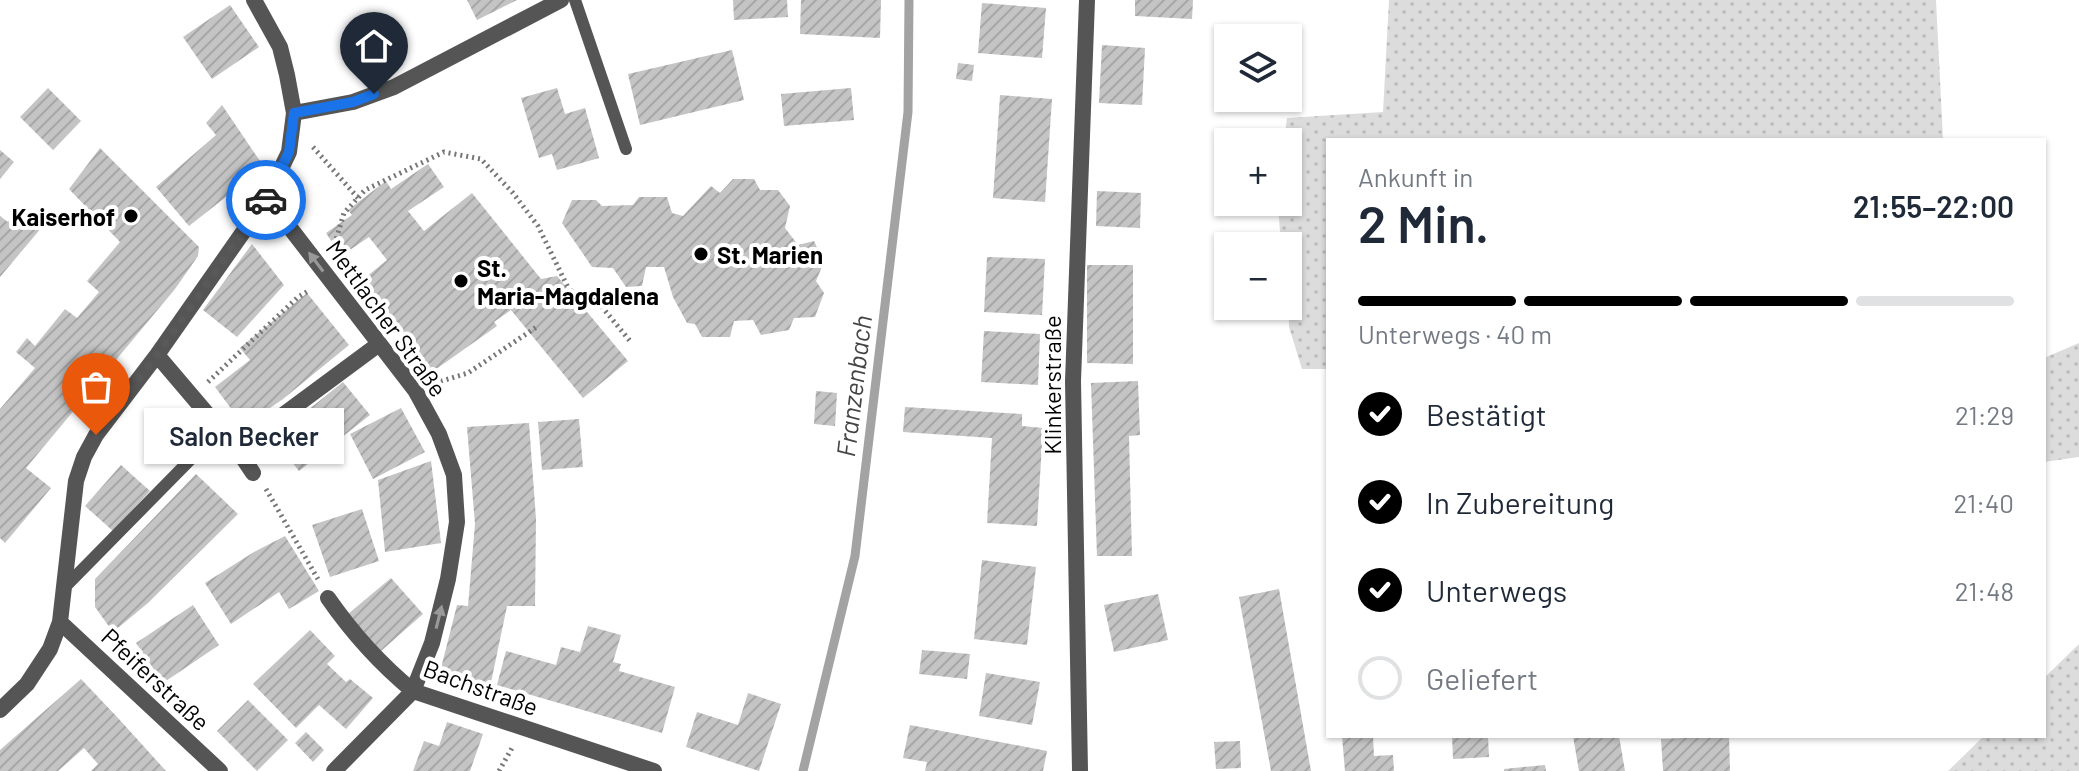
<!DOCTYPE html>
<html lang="de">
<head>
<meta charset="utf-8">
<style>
  body { margin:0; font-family:Barlow,sans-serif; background:#f6f6f7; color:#1f2937; height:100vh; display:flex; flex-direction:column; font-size:30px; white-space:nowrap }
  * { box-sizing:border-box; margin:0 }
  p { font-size:26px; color:#747a83 }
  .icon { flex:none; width:44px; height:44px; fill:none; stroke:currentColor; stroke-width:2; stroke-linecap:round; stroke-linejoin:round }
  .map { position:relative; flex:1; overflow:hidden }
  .details { position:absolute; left:1326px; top:138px; width:720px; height:600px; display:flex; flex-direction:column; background:#fff; border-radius:0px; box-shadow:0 2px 6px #0004 }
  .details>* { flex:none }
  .fabs { position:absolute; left:1214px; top:24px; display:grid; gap:16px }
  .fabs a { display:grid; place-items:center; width:88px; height:88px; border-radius:0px; background:#fff; box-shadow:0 2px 6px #0004; font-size:40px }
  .pin { position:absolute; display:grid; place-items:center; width:68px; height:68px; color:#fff; margin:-82px -34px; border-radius:50% 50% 50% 0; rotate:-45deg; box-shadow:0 0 8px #0007 }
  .pin .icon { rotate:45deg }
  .courier { position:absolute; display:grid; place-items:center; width:80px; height:80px; margin:-40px; border:6px solid #1a73e8; border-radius:50%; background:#fff; color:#222; box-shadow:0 2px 10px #0007 }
  .bubble { position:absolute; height:56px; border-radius:0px; background:#fff; box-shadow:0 2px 6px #0004; font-size:26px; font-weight:600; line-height:56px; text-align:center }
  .headline em { font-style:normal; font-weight:600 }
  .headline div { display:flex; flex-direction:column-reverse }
  .headline { display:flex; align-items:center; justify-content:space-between; height:136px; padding:0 32px }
  h1 { font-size:52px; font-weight:600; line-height:60px }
  .bar { display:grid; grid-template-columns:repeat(4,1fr); gap:12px 8px; align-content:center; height:96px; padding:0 32px }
  .bar i { height:10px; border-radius:6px; background:#e0e1e3 }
  .bar .selected { background:#000 }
  .bar p { grid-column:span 4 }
  ol { padding:0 32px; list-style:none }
  li { display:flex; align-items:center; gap:24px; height:88px }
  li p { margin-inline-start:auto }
  li .icon { padding:8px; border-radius:50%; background:#000; color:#fff; stroke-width:4 }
  li:last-child { color:#747a83 }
  li i { width:44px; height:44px; border:4px solid #e0e1e3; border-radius:50% }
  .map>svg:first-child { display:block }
</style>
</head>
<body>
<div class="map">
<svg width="2079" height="771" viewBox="0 0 2079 771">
  <defs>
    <pattern id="grass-dots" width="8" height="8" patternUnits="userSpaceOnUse" patternTransform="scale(2)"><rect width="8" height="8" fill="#dcdcdc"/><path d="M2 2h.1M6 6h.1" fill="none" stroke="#bbb" stroke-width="1.8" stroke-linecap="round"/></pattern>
    <pattern id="building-hatch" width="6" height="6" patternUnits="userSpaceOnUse" patternTransform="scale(2)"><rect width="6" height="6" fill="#c4c4c4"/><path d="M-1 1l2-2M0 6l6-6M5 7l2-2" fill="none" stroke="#a7a7a7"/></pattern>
  </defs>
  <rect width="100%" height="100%" fill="#fff"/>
  <path fill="url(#grass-dots)" d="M1389 0H1936L1943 140H1328V369H1302L1289 327 1288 246H1281L1278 204 1288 202V142H1284L1287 118 1383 112Z
    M2079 343V457L2044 462V358Z
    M2079 644V771H1948L1984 736H2044V678Z"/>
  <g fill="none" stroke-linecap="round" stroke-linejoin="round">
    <path stroke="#a3a3a3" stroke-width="9" d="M803 771 855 556 908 112 909 0"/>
  </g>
  <path fill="url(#building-hatch)" d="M467 0H517L477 20Z
    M733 0H787L788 17 734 20Z
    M801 0H881L880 38 800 34Z
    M1135 0H1193L1192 19 1135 16Z
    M982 3 1046 8 1042 58 978 53Z
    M230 5 259 47 212 79 183 37Z
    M1102 45 1145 48 1142 105 1099 103Z
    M732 50 744 100 640 125 628 74Z
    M958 63 974 65 972 81 956 79Z
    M48 88 81 121 53 150 20 117Z
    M557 88 565 114 585 108 599 158 557 170 552 154 539 158 521 98Z
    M851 88 854 120 784 126 781 94Z
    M1000 95 1052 99 1045 202 993 198Z
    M222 105 264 167 189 226 156 187 216 135 206 123Z
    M100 148 199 247 198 256 175 289 26 468 51 488 5 543 0 538V409L35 368 16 352 27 338 35 346 65 309 77 318 99 292 87 281 120 242 69 189Z
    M0 150 14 162 0 179Z
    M428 164 444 187 408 211 424 231 472 193 541 279 557 276 628 361 583 398 511 310 494 322 497 326 432 372 360 282 387 260 369 237 341 256 326 233 352 215 348 210 386 181 391 189Z
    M733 179H754L760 190H778L790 206 785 228 798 245 814 241 824 262 816 281 824 293 815 317 794 318 789 330 761 335 753 320 734 321 730 337H702L695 324 687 323 673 297 664 267H646L642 286 626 287 613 268 592 267 562 223 572 200H596L602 206 633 205 639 197H667L672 213 683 216 711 186 720 193Z
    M1097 191 1141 193 1140 228 1096 226Z
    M20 208 42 227 0 277V216L8 222Z
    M252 244 284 285 237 337 203 310Z
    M987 257 1045 259 1042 315 984 312Z
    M1087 265H1133V364L1087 363Z
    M307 293 349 345 283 399 244 426 215 387 250 360 240 348Z
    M984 331 1040 334 1038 385 981 382Z
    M1138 381 1140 435 1129 436 1132 556H1097L1091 383Z
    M343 382 370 415 299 471 273 438Z
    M816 391 837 393 835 426 814 424Z
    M905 407 1022 414V426L1043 428 1037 526 987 523 992 438 903 432Z
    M401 408 425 452 373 479 350 434Z
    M579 419 583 467 542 470 538 422Z
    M529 423 536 519 535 606H507L489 692 438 680 457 605 468 606 475 524 467 427Z
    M431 461 441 543 385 552 378 480Z
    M121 465 150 491 113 531 85 506Z
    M196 474 238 514 148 603 113 632 95 607V579Z
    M362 509 379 561 330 577 312 525Z
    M285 536 319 591 289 609 279 592 231 624 205 583 254 552Z
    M982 560 1036 567 1027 645 974 639Z
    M391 578 423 614 381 651 348 614Z
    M1279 589 1311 771H1271L1239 597Z
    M1158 594 1168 640 1114 652 1104 605Z
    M193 605 219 645 163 683 136 643Z
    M588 626 621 635 613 662 621 664 619 671 675 687 662 733 497 685 506 651 556 665 561 647 580 652Z
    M310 630 335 656 327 664 346 682 350 679 373 698 346 729 319 705 296 728 253 684Z
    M922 650 970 654 967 679 919 674Z
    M986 673 1040 682 1032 725 979 716Z
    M81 679 118 718 166 771H91L98 764 84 748 58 771H0V750Z
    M748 693 781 704 759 771 686 747 697 712 738 725Z
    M248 700 288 740 257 771 217 731Z
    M447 722 483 734 470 771H413L424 741 439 746Z
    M910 725 1047 751 1043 771H925L927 762 903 758Z
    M306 732 324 750 313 762 295 743Z
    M1342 736H1373L1374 756 1393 755 1394 771H1345Z
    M1452 736H1488L1489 757 1453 759Z
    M1573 736H1619L1625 771H1579Z
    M1729 736 1730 771H1663L1661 739Z
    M1240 741 1241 768 1216 769 1214 742Z
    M1545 765 1546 771H1504V769Z"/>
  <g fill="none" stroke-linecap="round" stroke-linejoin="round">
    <path stroke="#777" stroke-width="5" stroke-dasharray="2 4" stroke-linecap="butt" d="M313 147 358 198
      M333 250 344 213 365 190 444 152 481 159 513 193 538 226 576 304 593 296
      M571 291 593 296 630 341
      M208 382 298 297 310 290
      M435 383 468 373 538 326
      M266 489 319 581
      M499 771 512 748"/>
    <path stroke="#555" stroke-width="12" d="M575 0 626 149
      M64 588 191 459"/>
    <path stroke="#555" stroke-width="16" d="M294 113 353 102 394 87 561 0
      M267 198 415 390 439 434 454 475 457 522 448 579 432 643 413 691 334 771
      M157 355 237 449
      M253 473 237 449 379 344
      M328 598C353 634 379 663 413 691L654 771
      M60 622 220 771
      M0 710 27 684 50 649 60 622 76 481 84 457 96 435 157 355 267 198 289 152 294 113 287 75 280 47 254 0
      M1080 771 1073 381 1087 0"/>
  </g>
  <defs><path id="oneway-solid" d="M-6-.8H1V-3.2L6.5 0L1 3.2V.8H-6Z" transform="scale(2)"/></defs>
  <g fill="#999">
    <use href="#oneway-solid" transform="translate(316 262) rotate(-127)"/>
    <use href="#oneway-solid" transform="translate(439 617) rotate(-76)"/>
  </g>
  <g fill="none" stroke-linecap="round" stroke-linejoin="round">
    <path stroke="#595959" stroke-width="8" stroke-dasharray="0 14.4" d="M96 435 157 355 266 200"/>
    <path stroke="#1a73e8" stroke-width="10" d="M266 200 289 152 294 113 353 102 374 94"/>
  </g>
  <g fill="#000" stroke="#fff" stroke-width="3">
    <circle cx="131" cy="216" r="8"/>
    <circle cx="701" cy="254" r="8"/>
    <circle cx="461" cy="281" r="8"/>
  </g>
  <g text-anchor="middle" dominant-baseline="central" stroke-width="8" stroke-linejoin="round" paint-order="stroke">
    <g font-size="24" font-weight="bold" fill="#000" stroke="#fff" text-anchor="start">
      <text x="115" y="216" text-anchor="end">Kaiserhof</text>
      <text x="717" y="254">St. Marien</text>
      <text x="477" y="267">St.<tspan x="477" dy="28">Maria-Magdalena</tspan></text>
    </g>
    <g font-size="24" fill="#000" stroke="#fff">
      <text transform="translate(387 318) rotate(54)">Mettlacher Straße</text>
      <text transform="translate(1051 385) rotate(-90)">Klinkerstraße</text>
      <text transform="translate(156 679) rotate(43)">Pfeiferstraße</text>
      <text transform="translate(481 687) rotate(20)">Bachstraße</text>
    </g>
    <g font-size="26" font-style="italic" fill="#444" stroke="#fff">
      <text transform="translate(853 386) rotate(-83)">Franzenbach</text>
    </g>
  </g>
</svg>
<div class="fabs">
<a><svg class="icon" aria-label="layers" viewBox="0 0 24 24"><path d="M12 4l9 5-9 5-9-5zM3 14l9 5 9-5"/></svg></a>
<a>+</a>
<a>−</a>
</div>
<div class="pin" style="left:96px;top:435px;background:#ea580c"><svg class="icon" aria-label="bag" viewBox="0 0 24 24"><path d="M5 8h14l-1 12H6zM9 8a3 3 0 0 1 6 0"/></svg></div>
<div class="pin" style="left:374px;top:94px;background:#1f2937"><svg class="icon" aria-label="home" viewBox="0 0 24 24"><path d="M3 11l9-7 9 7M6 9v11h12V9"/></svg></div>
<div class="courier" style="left:266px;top:200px"><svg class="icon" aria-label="car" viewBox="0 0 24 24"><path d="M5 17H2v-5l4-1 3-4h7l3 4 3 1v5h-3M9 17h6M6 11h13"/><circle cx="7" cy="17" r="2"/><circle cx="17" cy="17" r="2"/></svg></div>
<div class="bubble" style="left:144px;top:408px;width:200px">Salon Becker</div>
<section class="details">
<div class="headline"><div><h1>2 Min.</h1><p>Ankunft in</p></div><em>21:55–22:00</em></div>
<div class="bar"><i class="selected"></i><i class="selected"></i><i class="selected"></i><i></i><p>Unterwegs · 40 m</p></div>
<ol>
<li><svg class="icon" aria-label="check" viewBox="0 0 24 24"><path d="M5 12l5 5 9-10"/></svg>Bestätigt<p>21:29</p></li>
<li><svg class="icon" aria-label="check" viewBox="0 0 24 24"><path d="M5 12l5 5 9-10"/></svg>In Zubereitung<p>21:40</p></li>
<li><svg class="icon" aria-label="check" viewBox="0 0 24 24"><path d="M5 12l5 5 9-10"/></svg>Unterwegs<p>21:48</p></li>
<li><i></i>Geliefert</li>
</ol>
</section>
</div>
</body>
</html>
